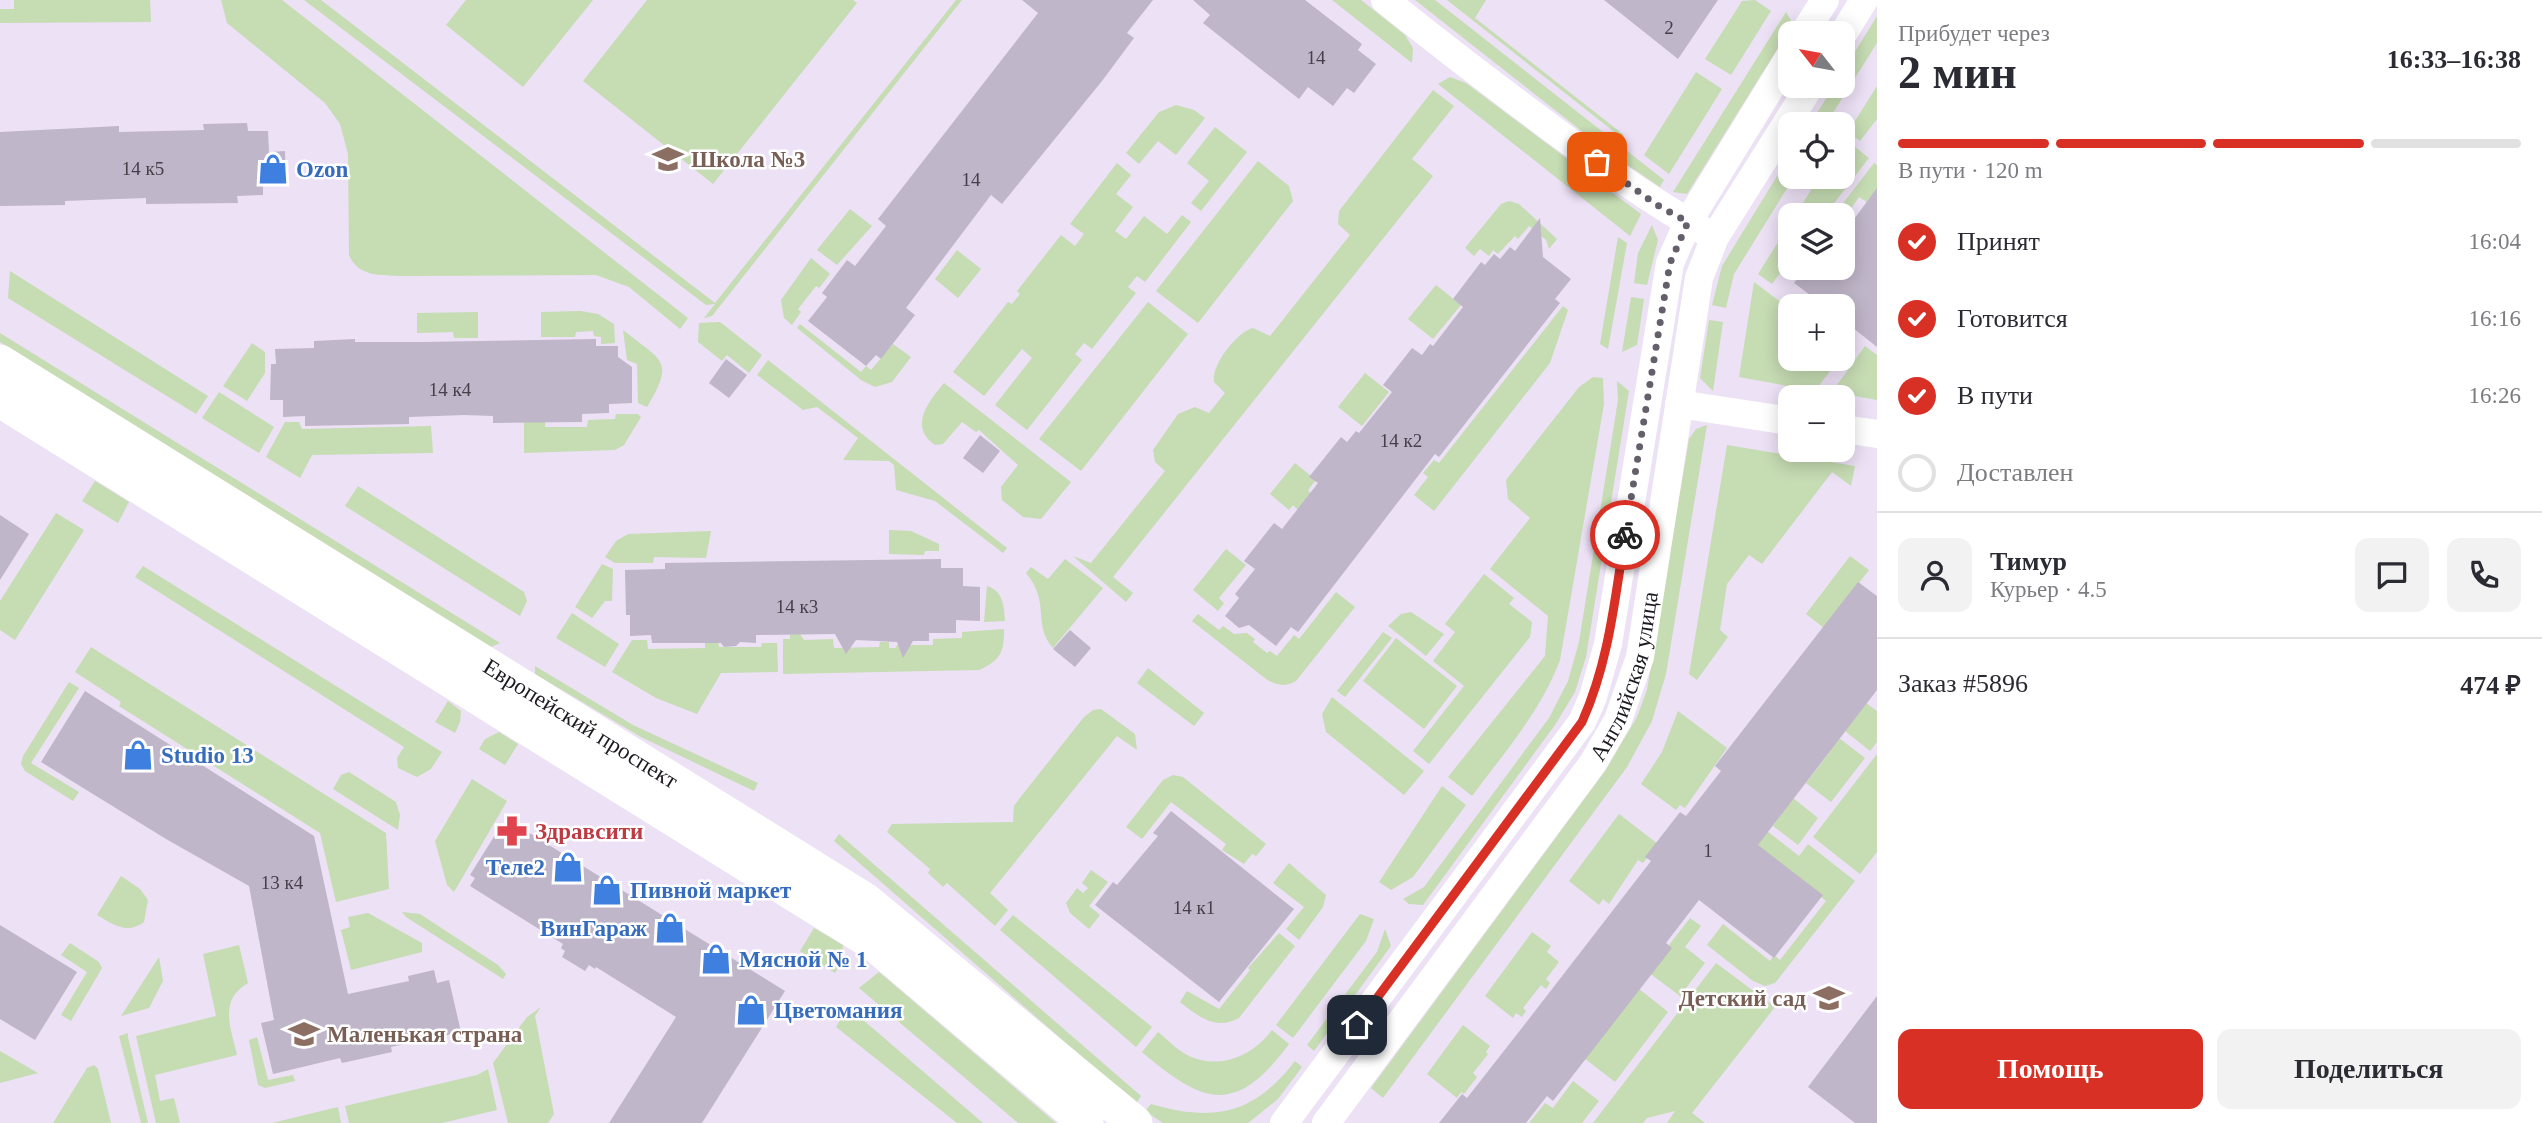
<!DOCTYPE html>
<html lang="ru">
<head>
<meta charset="utf-8">
<style>
  body { margin:0; font-family:"Times New Roman",serif; background:#f2f2f3; color:#2b2b33; height:100vh; display:flex; flex-direction:column; font-size:26px; white-space:nowrap }
  * { box-sizing:border-box; margin:0 }
  p { font-size:23px; color:#7c7c81 }
  .icon { flex:none; width:38px; height:38px; fill:none; stroke:currentColor; stroke-width:2; stroke-linecap:round; stroke-linejoin:round }
  .map { position:relative; flex:1; overflow:hidden }
  .side { display:flex; flex-direction:column; background:#fff; width:665px }
  .side>* { flex:none }
  .needle { width:46px; rotate:301deg }
  .buttons { position:absolute; left:1778px; top:21px; display:grid; gap:14px }
  .buttons a { display:grid; place-items:center; width:77px; height:77px; border-radius:14px; background:#fff; box-shadow:0 4px 18px #0003; font-size:35px }
  .pin { position:absolute; display:grid; place-items:center; width:60px; height:60px; color:#fff; margin:-30px; border-radius:14px; box-shadow:0 4px 10px #0006 }
  .courier { position:absolute; display:grid; place-items:center; width:70px; height:70px; margin:-35px; border:5px solid #d93025; border-radius:50%; background:#fff; color:#222; box-shadow:0 2px 9px #0007 }
  .summary em { font-style:normal; font-weight:700 }
  .summary div { display:flex; flex-direction:column-reverse }
  .summary { display:flex; align-items:center; justify-content:space-between; height:119px; padding:0 21px }
  h1 { font-size:46px; font-weight:700; line-height:52px }
  .bar { display:grid; grid-template-columns:repeat(4,1fr); gap:10px 7px; align-content:center; height:84px; padding:0 21px }
  .bar i { height:9px; border-radius:5px; background:#e1e1e2 }
  .bar .current { background:#d93025 }
  .bar p { grid-column:span 4 }
  .line { display:flex; align-items:center; gap:18px; padding:0 21px; border-top:2px solid #e1e1e2 }
  .line div { flex:1 }
  .round { display:grid; place-items:center; flex:none; width:74px; height:74px; border-radius:14px; background:#f2f2f3 }
  ol { padding:0 21px; list-style:none }
  li { display:flex; align-items:center; gap:21px; height:77px }
  li p { margin-inline-start:auto }
  li .icon { padding:7px; border-radius:50%; background:#d93025; color:#fff; stroke-width:4 }
  li:last-child { color:#7c7c81 }
  li i { width:38px; height:38px; border:4px solid #e1e1e2; border-radius:50% }
  .action { display:flex; gap:14px; margin-top:auto; padding:14px 21px }
  .action a { flex:1; height:80px; border-radius:14px; background:#d93025; color:#fff; font-size:28px; font-weight:700; line-height:80px; text-align:center }
  .action a+a { background:#f2f2f3; color:#2b2b33 }
  main { display:flex; flex:1; min-height:0 }
  .map>svg:first-child { display:block }
</style>
</head>
<body>
<main>
<div class="map">
<svg width="1877" height="1123" viewBox="0 0 1877 1123">
  <rect width="100%" height="100%" fill="#ece1f5"/>
  <path fill="#c6dcb3" d="M14 0H150L151 22 0 23V9H14Z
    M221 0H282L688 318 680 329 629 287 596 275 400 276C381 275 358 277 349 255L348 154 340 124 325 103 227 23Z
    M304 0H321L715 303 956 0H962L712 316 704 318 715 304 706 305Z
    M466 0H593L523 87 446 25Z
    M647 0H853L857 3 713 184 583 81Z
    M1332 0H1361L1405 35 1413 48 1412 63Z
    M1415 0H1435L1664 180 1660 187 1611 154Z
    M1447 0H1486L1475 18 1624 135 1622 138Z
    M1755 0 1771 11 1731 75 1705 59 1742 1Z
    M1786 12 1793 24 1687 194 1673 192Z
    M1877 16V43L1826 124H1810L1834 86H1843V71Z
    M1696 72 1722 89 1669 174 1644 155Z
    M1450 77 1466 83 1641 214 1630 236 1438 84Z
    M1877 86V119L1860 141 1848 132Z
    M1433 90 1454 106 1412 159 1433 176 1113 577 1133 593 1126 602 1073 556 1091 563 1165 471 1155 462 1153 450 1178 414 1195 407 1209 413 1225 393 1214 382C1211 365 1237 332 1253 328L1270 336 1350 235 1338 224 1339 211Z
    M1176 105 1194 110 1205 118 1176 155 1158 141 1139 164 1126 153 1159 112Z
    M1215 127 1247 152 1201 211 1191 203 1209 181 1187 163Z
    M1844 138 1869 158 1825 215H1813L1801 206 1819 177H1843Z
    M1790 155V177H1794L1734 274 1726 308 1712 305 1722 266Z
    M1258 161 1289 186 1293 201 1198 323 1156 291Z
    M1117 163 1131 175 1116 194 1133 207 1115 231 1126 239 1144 216 1167 234 1182 215 1191 222 1145 282 1137 276 1128 287 1136 293 1092 349 1084 343 1075 354 1082 360 1027 430 995 405 1032 358 1022 349 984 396 953 372 1008 302 1012 304 1020 294 1017 291 1061 235 1075 246 1084 234 1070 224Z
    M1874 163 1877 165V196L1870 204 1859 197 1848 213 1843 210 1834 215Z
    M1509 201 1519 204 1557 239 1549 249 1546 240 1529 226 1518 239 1515 236 1498 254 1493 250 1489 256 1480 249 1474 256 1465 248 1501 204Z
    M850 209 872 226 837 265 817 250Z
    M1652 225 1658 240 1647 285 1634 283 1638 253Z
    M1785 231 1790 235V259L1772 284 1758 274Z
    M1618 237 1627 243 1608 349 1600 344Z
    M957 250 981 269 958 298 935 279Z
    M811 258 830 274 819 288 816 286 798 309 801 312 792 325 784 318 781 300Z
    M10 271 208 396 196 414 8 298Z
    M1754 282 1790 309V359H1839L1815 391 1739 377Z
    M1436 285 1461 305 1433 339 1408 319Z
    M1631 297 1644 299C1641 318 1640 327 1637 345L1622 352Z
    M1148 302 1188 334 1081 471 1039 439Z
    M1563 306 1568 310 1550 363 1434 511 1414 495 1428 477 1423 473 1434 460 1439 463Z
    M581 311 598 314 614 324 615 343 601 344V337L594 336 593 331 576 332 575 337H541V312Z
    M478 312V338H454L453 332 417 333V313Z
    M1709 320 1723 322 1713 391 1700 378Z
    M720 322 762 355 749 373 727 355 722 361 698 342 699 323Z
    M800 324 861 372 866 366 871 370 893 344 911 357 892 382 875 387 861 380 797 328Z
    M623 330C661 361 676 359 647 407L638 403 637 364 627 360Z
    M0 333 500 643 491 647 0 342Z
    M252 343 265 352V373L247 401 223 386Z
    M1865 346 1877 355V400L1832 392Z
    M768 360 1007 548 1003 553 935 501 896 490 894 465 889 461 843 460 858 438 817 407 803 410 757 375Z
    M1365 373 1389 392 1362 426 1338 407Z
    M1593 377 1603 378 1604 404 1560 660C1541 711 1504 753 1472 796L1448 777 1545 656 1548 616 1490 569 1530 518 1508 499 1506 480 1579 387Z
    M1617 381 1629 391 1586 657 1575 692 1555 725 1423 905 1409 904 1403 899 1424 887 1549 718 1568 681 1579 642 1618 400Z
    M944 383 1071 482 1041 519 1023 517 1002 500 1001 487 1018 465 979 430 976 432 962 422 943 444 935 445C908 427 929 401 944 383Z
    M219 392 274 427 259 453 202 418Z
    M616 414H638L641 417 624 445 615 450 524 453V420L545 419V427H587L588 420 615 419Z
    M285 422H299L302 429 431 426 433 453 312 455 300 478 266 457Z
    M1707 425 1666 674 1652 721 1627 767 1383 1098 1371 1088 1605 771 1637 717 1647 690 1689 439 1696 429Z
    M1727 445 1855 466 1851 486 1832 472 1762 564 1749 555 1727 584 1720 630 1728 637 1697 680 1689 674Z
    M1295 463 1316 480 1308 490 1311 494 1298 510 1293 505 1289 510 1270 494Z
    M95 481 129 502 118 523 82 501Z
    M358 486 524 592 527 601 520 616 345 506Z
    M56 513 84 530 15 640 0 630V601Z
    M889 530 911 531 939 544V551H925L924 555 889 554Z
    M711 531 706 558 654 557 653 563H615L605 557 616 541 628 534Z
    M1226 549 1246 565 1219 598 1224 603 1218 611 1193 590Z
    M1850 556 1869 570 1824 628 1806 614Z
    M1065 559 1103 588 1053 648C1032 624 1051 603 1026 573L1031 567 1048 579Z
    M602 564 613 569 612 601H605L592 618 575 607Z
    M143 566 442 752 431 769 417 777 398 768 397 758 404 747 135 577Z
    M1484 574 1514 598 1509 604 1532 622 1530 637 1429 764 1413 751 1464 686 1433 661 1455 632 1445 624Z
    M987 586C1003 591 1004 605 1005 621L984 622Z
    M1336 592 1355 607 1296 681C1285 687 1277 686 1266 679L1192 621 1198 614 1219 630 1223 626 1234 634 1247 633 1255 639 1253 642 1267 653 1270 651 1277 656 1294 635 1299 639Z
    M1411 612 1444 634 1426 656 1388 626 1401 614Z
    M572 613 619 644 605 667 556 638Z
    M1004 629C1004 652 1001 660 979 670L783 674V639H790V634H800L804 640 833 639 834 648 879 647 880 642H889V648H896L897 645H933V639L962 638V632Z
    M1383 632 1392 638 1345 697 1337 691Z
    M1396 638 1457 686 1424 729 1363 681Z
    M632 640H647L648 649 705 648V640H718L719 647H761L762 643H777L778 672 721 673 697 714 656 698 612 672Z
    M91 647 386 833 389 889 336 902 320 833 119 706 121 702 75 672Z
    M535 666 633 725 758 783 754 791 641 737 535 674Z
    M1148 668 1204 713 1194 726 1137 683Z
    M69 682 79 688 31 763 79 792 73 801 25 771 21 764 23 756Z
    M1332 697 1424 771 1404 795 1326 732 1322 714Z
    M448 701 461 711 460 722 455 733 435 722Z
    M1866 703 1877 711V742L1870 751 1845 731Z
    M1101 709 1135 734 1137 750 1117 736 990 893 1008 910 995 926 947 883 943 887 928 873 930 869 887 832 892 824 1013 822 1014 806 1019 799 1084 717 1093 710Z
    M1678 711 1727 748 1685 808 1680 805 1676 810 1641 784 1662 752Z
    M499 732 518 744 505 765 479 749 485 739Z
    M1839 738 1865 758 1831 802 1806 783 1829 753 1824 748Z
    M1877 754V852L1860 874 1813 837Z
    M349 772 396 802 400 815 398 830 333 789 341 775Z
    M1173 775 1183 777 1266 844 1256 856 1252 854 1244 864 1222 850 1226 844 1171 802 1142 839 1126 827 1163 780Z
    M472 779 507 801 454 892 447 885 435 841Z
    M1442 786 1466 805 1413 877 1391 890 1379 882Z
    M1793 798 1818 818 1798 845 1773 826Z
    M1619 814 1658 844 1643 863 1638 860 1609 904 1603 899 1599 905 1569 881Z
    M1767 831 1799 856 1808 844 1855 881 1775 983 1765 986 1753 981 1707 945 1723 924 1770 961 1774 955 1780 960 1826 901 1752 842Z
    M839 834 1141 1096 1136 1104 834 841Z
    M1289 863 1326 895 1323 907 1299 940 1286 929 1304 907 1273 883Z
    M1091 870 1108 882 1089 906 1100 915 1089 929 1070 913 1066 903 1077 888 1083 893 1088 888 1082 883Z
    M121 876 140 889 148 900 144 922C127 935 112 924 97 915Z
    M402 912 420 914 498 965 506 974 503 979 406 917Z
    M368 913 422 943V952L351 970 341 930 350 927 348 917Z
    M1360 914 1374 919 1366 941 1293 1038 1276 1025Z
    M1013 915 1152 1027 1136 1047 1000 930Z
    M1690 918 1701 926 1685 947 1705 963 1680 996 1648 972Z
    M814 928 843 945 842 962 835 973 800 951Z
    M1385 929 1391 946 1314 1051 1307 1045 1377 952Z
    M1532 932 1551 946 1547 952 1559 962 1546 979 1550 983 1546 989 1541 985 1523 1008 1526 1011 1522 1017 1516 1013 1513 1018 1485 996Z
    M1279 933 1295 946 1239 1018C1215 1031 1198 1016 1180 1002L1187 991 1219 1009 1250 970 1248 968Z
    M70 943 99 962 102 968 71 1021 61 1015 87 972 61 955Z
    M239 945 248 983C218 1000 231 1028 237 1055L155 1075 160 1101 174 1098 180 1123H156L136 1036 216 1016 203 954Z
    M159 957 163 981 149 1008 121 1016Z
    M1716 963 1775 1007 1692 1113 1705 1123H1667L1675 1111 1647 1118 1643 1123H1593Z
    M879 972 1056 1123H1018L859 988Z
    M1638 988 1668 1012 1615 1082 1584 1058Z
    M541 1007 535 1016 554 1114 548 1123H508L493 1063 527 1017Z
    M848 1007 983 1123H957L836 1027Z
    M1463 1025 1490 1046 1486 1052 1488 1054 1473 1073 1477 1077 1464 1094 1461 1092 1457 1098 1427 1074Z
    M1272 1030 1289 1044C1236 1116 1204 1105 1142 1052L1158 1032C1168 1040 1178 1051 1189 1056 1220 1070 1253 1056 1272 1030Z
    M128 1033V1037L148 1123H141L119 1036Z
    M257 1037 268 1080 293 1075 295 1081 265 1088 258 1085 249 1040Z
    M0 1051 38 1073 0 1083Z
    M1295 1061 1302 1067 1278 1099 1248 1123H1163L1145 1111 1151 1104C1216 1123 1255 1113 1295 1061Z
    M94 1065 98 1069 111 1123H53L87 1068Z
    M488 1069 497 1110 442 1123H349L345 1106 477 1075Z
    M1573 1081 1599 1101 1582 1123H1529L1545 1103 1553 1108Z
    M338 1107 341 1123H272Z"/>
  <path fill="#c0b6c9" d="M1022 0H1153L1127 33 1134 38 1102 81 1002 204 991 195 906 308 915 315 881 359 876 355 866 366 808 321 827 297 822 293 847 260 855 266 886 226 878 219 1038 13Z
    M1193 0H1305L1362 44 1358 50 1376 64 1354 93 1347 88 1333 106 1308 87 1299 99 1203 23 1210 15Z
    M1604 0H1718L1678 59Z
    M247 123 248 131H268L269 152 285 151 286 185 263 186V195L237 196 238 203 146 204V198L117 199 65 201V205L0 206V132L119 126V132L204 130 203 124Z
    M1877 188V347L1843 320V306H1825L1794 283 1806 268H1843V234Z
    M1540 218 1543 257 1571 279 1555 299 1560 303 1439 457 1435 454 1298 632 1291 627 1276 646 1249 625 1239 628 1225 616 1239 598 1235 594 1255 569 1244 561 1274 523 1282 529 1318 483 1309 477 1341 437 1347 442 1356 431 1359 433 1392 392 1383 385 1412 348 1422 355 1430 344 1433 346 1463 307 1453 299 1481 262 1485 265 1494 254 1500 259 1510 247 1515 251Z
    M355 339V342H423L596 339V346H618V357L632 367V403L609 404V413L582 414V422L493 423V416L464 415 409 417V424L305 426V416L283 417V400H270L271 364H276L275 349 314 348V341Z
    M726 359 747 375 729 398 709 383Z
    M980 435 1000 451 983 473 963 458Z
    M0 515 29 534 0 580Z
    M941 559V568H963V586L980 587V621L956 620V633H929V641H913L903 658 897 642 856 640 846 654 835 634 756 635V643L740 642 736 646 724 647 721 643H652L651 635 630 636V615H626L625 570 665 569V563Z
    M1858 582 1877 596V690L1758 845 1823 895 1774 958 1699 900 1666 943 1672 948 1553 1101 1547 1096 1526 1123H1439L1462 1094 1467 1098 1525 1024 1651 861 1645 857 1680 812 1686 816 1721 771 1715 766Z
    M1070 630 1091 648 1075 667 1053 649Z
    M85 691 314 836 348 994 409 981 408 976 434 970 437 983 449 980 461 1032 391 1047 392 1052 342 1063 340 1058 273 1074 261 1023 274 1020 249 886 166 839 41 762Z
    M1171 811 1294 909 1219 1002 1095 905 1113 882 1117 885 1158 836 1153 833Z
    M510 821 785 991 702 1123H609L676 1017 596 967 595 969 589 965 585 971 562 957 565 951 561 948 563 944 470 886 475 878 470 875 500 827 505 830Z
    M0 925 77 972 35 1040 0 1019Z
    M1877 996V1123H1855L1808 1087Z"/>
  <g fill="none" stroke-linecap="round" stroke-linejoin="round">
    <g stroke="#fff" stroke-width="28">
      <path d="M1385 0C1438 43 1492 84 1547 125 1597 162 1647 199 1702 230"/>
      <path d="M1804 33 1825 0"/>
      <path d="M1843 34 1864 0"/>
      <path d="M1679 404 1790 421"/>
      <path d="M1843 429 1877 434"/>
      <path d="M1284 1123 1582 722 1593 697 1608 644 1670 263 1688 222 1790 56"/>
      <path id="s1" d="M1326 1123 1593 763 1618 720 1640 657 1699 278 1715 237 1810 86"/>
    </g>
    <g stroke="#fff" stroke-width="35">
      <path id="s2" d="M0 362 865 900 1135 1123"/>
      <path d="M0 400 873 943 1086 1123"/>
    </g>
  </g>
  <g fill="none" stroke-linecap="round" stroke-linejoin="round">
    <path stroke="#655f6b" stroke-width="7" stroke-dasharray="0 12.6" d="M1597 162 1657 205 1688 222 1670 263 1625 535"/>
    <path stroke="#d93025" stroke-width="9" d="M1357 1025 1582 722C1609 662 1615 598 1625 535"/>
  </g>
  <defs>
    <g id="school-bare" transform="scale(2.415)"><path d="M0-5L7-2L0 1L-7-2ZM-4 1L0 2.5L4 1V4Q0 6-4 4Z" fill="#8d6e63" stroke="#fff" stroke-width="2.5" paint-order="stroke"/></g>
    <g id="shop-bare" transform="scale(2.415)"><path d="M-5-2.5h2.3a2.7 3.5 0 0 1 5.4 0H5L5.5 6h-11ZM-1.5-2.5h3a1.5 2.3 0 0 0-3 0Z" fill="#3f7fe0" stroke="#fff" stroke-width="2.5" paint-order="stroke"/></g>
    <g id="pharmacy-bare" transform="scale(2.415)"><path d="M-2-6h4v4h4v4h-4v4h-4v-4h-4v-4h4Z" fill="#e0444e" stroke="#fff" stroke-width="2.5" paint-order="stroke"/></g>
  </defs>
  <g fill-rule="evenodd">
    <use href="#school-bare" x="668" y="159"/>
    <use href="#shop-bare" x="273" y="169"/>
    <use href="#shop-bare" x="138" y="755"/>
    <use href="#pharmacy-bare" x="512" y="831"/>
    <use href="#shop-bare" x="568" y="867"/>
    <use href="#shop-bare" x="607" y="890"/>
    <use href="#shop-bare" x="670" y="928"/>
    <use href="#shop-bare" x="716" y="959"/>
    <use href="#school-bare" x="1829" y="998"/>
    <use href="#shop-bare" x="751" y="1010"/>
    <use href="#school-bare" x="304" y="1034"/>
  </g>
  <g text-anchor="middle" dominant-baseline="central" stroke-width="5" stroke-linejoin="round" paint-order="stroke">
    <g font-size="19" fill="#46404a">
      <text x="1669" y="27">2</text>
      <text x="1316" y="57">14</text>
      <text x="143" y="168">14 к5</text>
      <text x="971" y="179">14</text>
      <text x="450" y="389">14 к4</text>
      <text x="1401" y="440">14 к2</text>
      <text x="797" y="606">14 к3</text>
      <text x="1708" y="850">1</text>
      <text x="282" y="882">13 к4</text>
      <text x="1194" y="907">14 к1</text>
    </g>
    <g font-size="23" font-weight="bold" fill="#785e54" stroke="#fff" text-anchor="start">
      <text x="691" y="159">Школа №3</text>
      <text x="1806" y="998" text-anchor="end">Детский сад</text>
      <text x="327" y="1034">Маленькая страна</text>
    </g>
    <g font-size="23" font-weight="bold" fill="#366cbe" stroke="#fff" text-anchor="start">
      <text x="296" y="169">Ozon</text>
      <text x="161" y="755">Studio 13</text>
      <text x="545" y="867" text-anchor="end">Теле2</text>
      <text x="630" y="890">Пивной маркет</text>
      <text x="647" y="928" text-anchor="end">ВинГараж</text>
      <text x="739" y="959">Мясной № 1</text>
      <text x="774" y="1010">Цветомания</text>
    </g>
    <g font-size="23" fill="#1d1920" stroke="#fff">
      <text stroke="none"><textPath href="#s1" startOffset="542">Английская улица</textPath></text>
      <text stroke="none"><textPath href="#s2" startOffset="684">Европейский проспект</textPath></text>
    </g>
    <g font-size="23" font-weight="bold" fill="#be3a42" stroke="#fff" text-anchor="start">
      <text x="535" y="831">Здравсити</text>
    </g>
  </g>
</svg>
<div class="buttons">
<a><svg class="needle" viewBox="-14 -14 28 28"><path d="M0-13l5 13h-10z" fill="#e53935"/><path d="M0 13l5-13h-10z" fill="#7c7c81"/></svg></a>
<a><svg class="icon" aria-label="locate" viewBox="0 0 24 24"><circle cx="12" cy="12" r="6"/><path d="M12 2v4M12 18v4M2 12h4M18 12h4"/></svg></a>
<a><svg class="icon" aria-label="layers" viewBox="0 0 24 24"><path d="M12 4l9 5-9 5-9-5zM3 14l9 5 9-5"/></svg></a>
<a>+</a>
<a>−</a>
</div>
<div class="pin" style="left:1597px;top:162px;background:#ea580c"><svg class="icon" aria-label="bag" viewBox="0 0 24 24"><path d="M5 8h14l-1 12H6zM9 8a3 3 0 0 1 6 0"/></svg></div>
<div class="pin" style="left:1357px;top:1025px;background:#1f2937"><svg class="icon" aria-label="home" viewBox="0 0 24 24"><path d="M3 11l9-7 9 7M6 9v11h12V9"/></svg></div>
<div class="courier" style="left:1625px;top:535px"><svg class="icon" aria-label="bike" viewBox="0 0 24 24"><circle cx="6" cy="16" r="4"/><circle cx="18" cy="16" r="4"/><path d="M6 16l4-8h5l3 8M10 8l3 8H6M13 5h3"/></svg></div>
</div>
<section class="side">
<div class="summary"><div><h1>2 мин</h1><p>Прибудет через</p></div><em>16:33–16:38</em></div>
<div class="bar"><i class="current"></i><i class="current"></i><i class="current"></i><i></i><p>В пути · 120 m</p></div>
<ol>
<li><svg class="icon" aria-label="check" viewBox="0 0 24 24"><path d="M5 12l5 5 9-10"/></svg>Принят<p>16:04</p></li>
<li><svg class="icon" aria-label="check" viewBox="0 0 24 24"><path d="M5 12l5 5 9-10"/></svg>Готовится<p>16:16</p></li>
<li><svg class="icon" aria-label="check" viewBox="0 0 24 24"><path d="M5 12l5 5 9-10"/></svg>В пути<p>16:26</p></li>
<li><i></i>Доставлен</li>
</ol>
<div class="line" style="height:126px"><a class="round"><svg class="icon" aria-label="person" viewBox="0 0 24 24"><circle cx="12" cy="8" r="4"/><path d="M4 21q1-7 8-7t8 7"/></svg></a><div><b>Тимур</b><p>Курьер · 4.5</p></div><a class="round"><svg class="icon" aria-label="chat" viewBox="0 0 24 24"><path d="M4 5h16v11H9l-5 4z"/></svg></a><a class="round"><svg class="icon" aria-label="phone" viewBox="0 0 24 24"><path d="M5 4h4l2 5-3 2q2 4 5 5l2-3 5 2v4C11 20 4 13 5 4z"/></svg></a></div>
<div class="line" style="height:91px"><div>Заказ #5896</div><b>474 ₽</b></div>
<div class="action"><a>Помощь</a><a>Поделиться</a></div>
</section>
</main>
</body>
</html>
